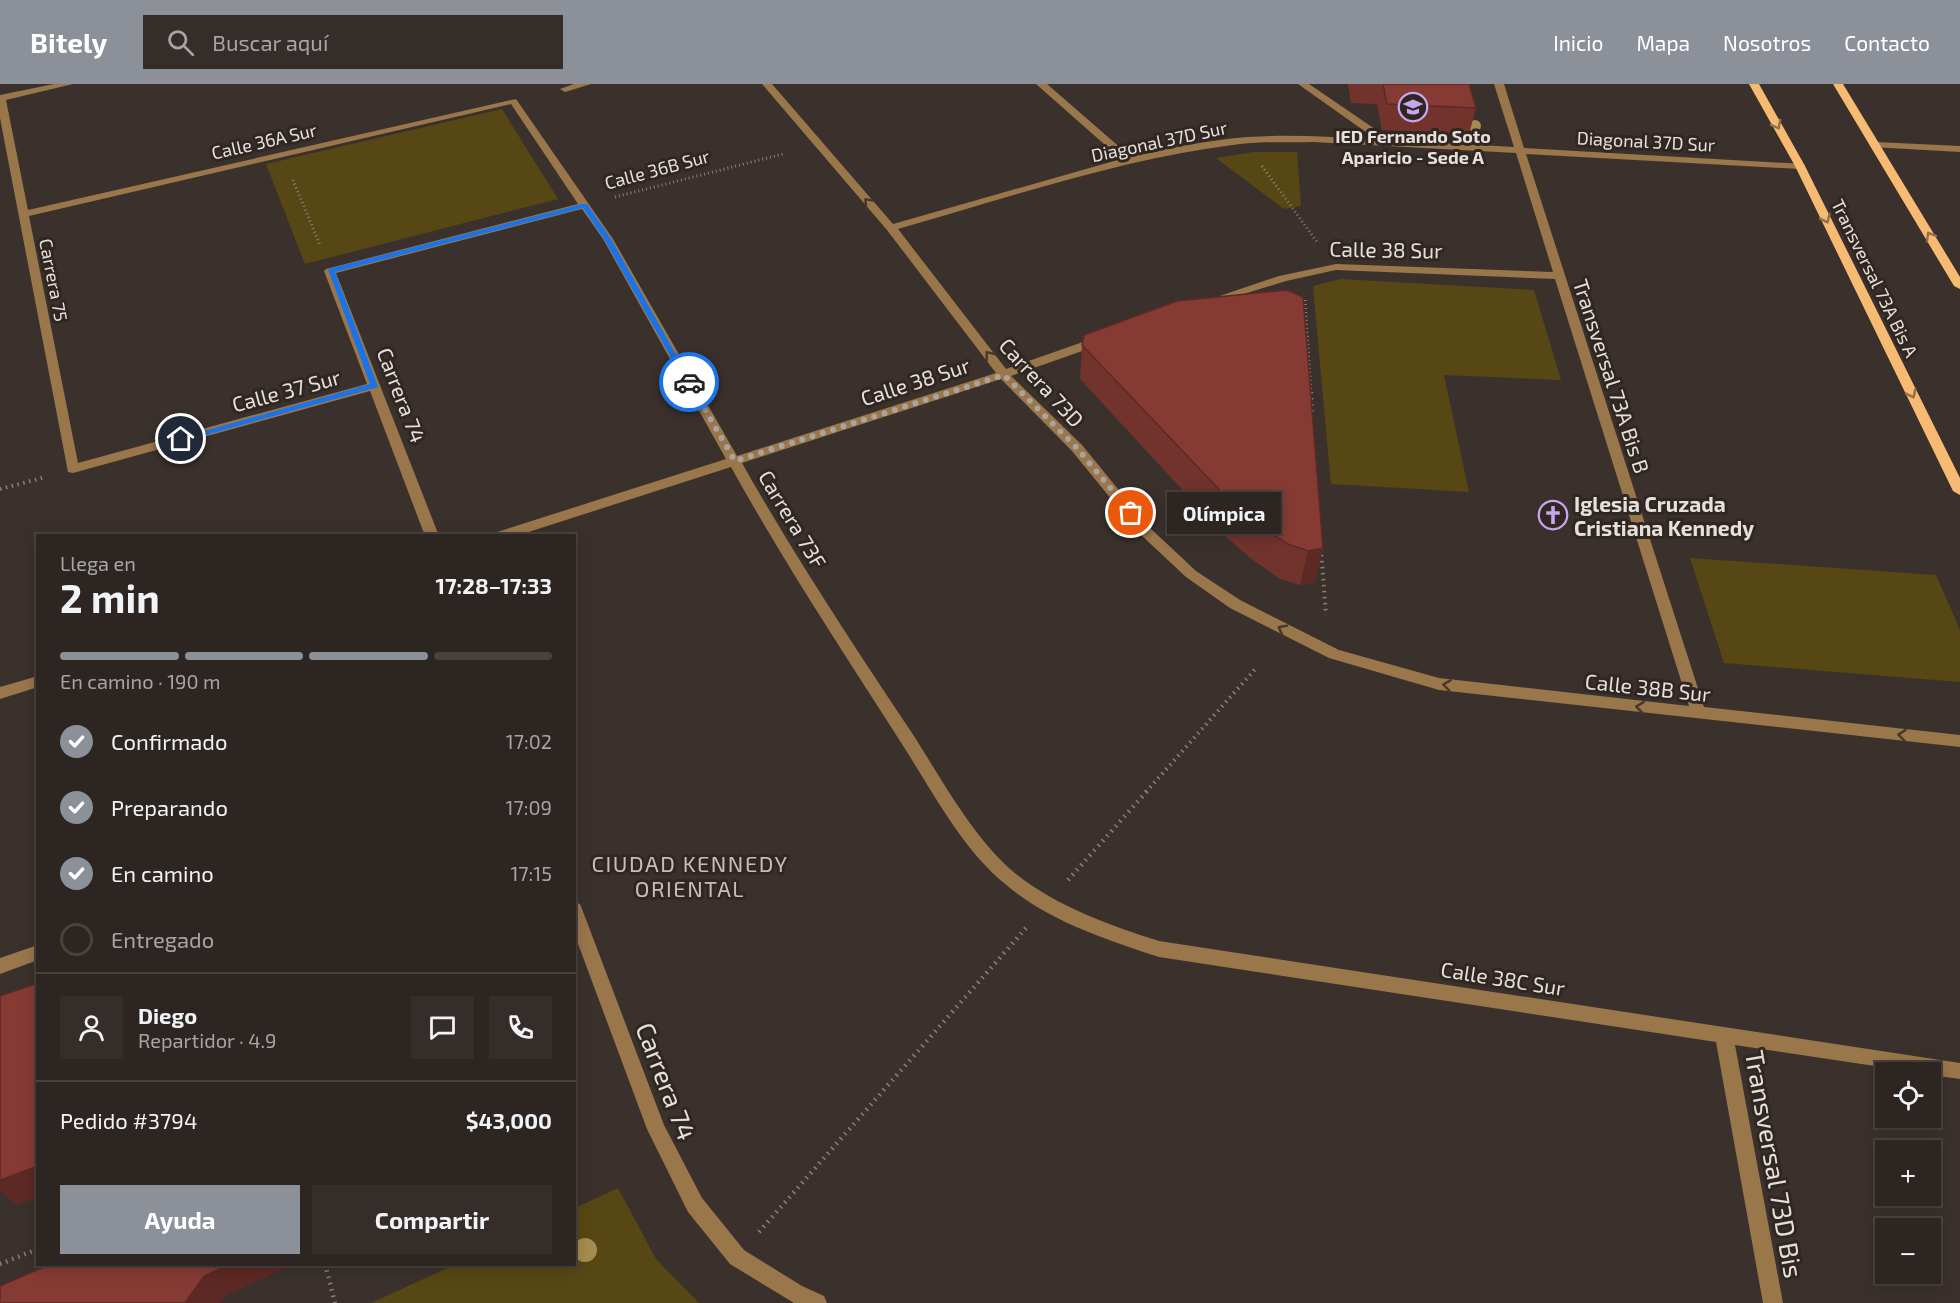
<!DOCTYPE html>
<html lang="es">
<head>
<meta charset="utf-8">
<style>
  body { margin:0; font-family:"Exo 2",sans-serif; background:#342d2a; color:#f1f3f6; height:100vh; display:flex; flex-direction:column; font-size:22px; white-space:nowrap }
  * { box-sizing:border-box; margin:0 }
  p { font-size:20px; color:#a6a5a5 }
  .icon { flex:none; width:33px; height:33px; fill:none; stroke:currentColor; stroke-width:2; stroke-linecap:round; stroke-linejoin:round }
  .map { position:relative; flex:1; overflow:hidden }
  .drawer { position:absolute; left:36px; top:450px; width:540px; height:732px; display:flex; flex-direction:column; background:#2c2521; border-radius:0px; box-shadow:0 3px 15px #0003,0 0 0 2px #48423f }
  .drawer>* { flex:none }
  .buttons { position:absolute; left:1875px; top:978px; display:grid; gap:12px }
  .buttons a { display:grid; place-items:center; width:66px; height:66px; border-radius:0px; background:#2c2521; box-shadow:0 3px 15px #0003,0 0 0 2px #48423f; font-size:30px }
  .pin { position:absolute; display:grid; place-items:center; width:51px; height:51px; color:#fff; margin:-26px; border:3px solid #fff; border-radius:50%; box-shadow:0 2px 6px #0007 }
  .courier { position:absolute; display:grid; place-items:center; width:60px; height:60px; margin:-30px; border:4px solid #1a73e8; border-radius:50%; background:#fff; color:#222; box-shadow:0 2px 8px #0007 }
  .bubble { position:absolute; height:42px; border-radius:0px; background:#2c2521; box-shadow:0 3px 15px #0003,0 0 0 2px #48423f; font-size:20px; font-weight:700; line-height:42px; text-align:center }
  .headline em { font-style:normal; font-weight:700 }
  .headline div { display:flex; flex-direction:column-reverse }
  .headline { display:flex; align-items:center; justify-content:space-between; height:102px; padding:0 24px }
  h1 { font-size:39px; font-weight:700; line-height:45px }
  .bar { display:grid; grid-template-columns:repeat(4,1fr); gap:9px 6px; align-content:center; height:72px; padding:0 24px }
  .bar i { height:8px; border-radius:4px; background:#48423f }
  .bar .current { background:#8c9099 }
  .bar p { grid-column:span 4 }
  .line { display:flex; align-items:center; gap:15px; padding:0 24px; border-top:2px solid #48423f }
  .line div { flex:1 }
  .round { display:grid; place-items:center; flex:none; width:63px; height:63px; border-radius:0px; background:#342d2a }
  ol { padding:0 24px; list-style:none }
  li { display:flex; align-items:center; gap:18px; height:66px }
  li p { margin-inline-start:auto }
  li .icon { padding:6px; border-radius:50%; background:#8c9099; color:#fff; stroke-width:4 }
  li:last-child { color:#a6a5a5 }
  li i { width:33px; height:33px; border:3px solid #48423f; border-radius:50% }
  .cta { display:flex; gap:12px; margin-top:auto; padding:12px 24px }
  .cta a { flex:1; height:69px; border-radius:0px; background:#8c9099; color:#fff; font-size:24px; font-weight:700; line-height:69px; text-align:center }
  .cta a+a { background:#342d2a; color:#f1f3f6 }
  header { display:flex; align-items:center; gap:36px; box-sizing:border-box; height:84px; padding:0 30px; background:#8c9099; color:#fff }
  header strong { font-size:28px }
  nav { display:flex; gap:33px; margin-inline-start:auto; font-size:21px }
  .search { width:420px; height:54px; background:#342d2a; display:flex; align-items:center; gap:15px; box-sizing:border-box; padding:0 21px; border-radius:0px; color:#a6a5a5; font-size:22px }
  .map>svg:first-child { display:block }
</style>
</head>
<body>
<header>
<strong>Bitely</strong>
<div class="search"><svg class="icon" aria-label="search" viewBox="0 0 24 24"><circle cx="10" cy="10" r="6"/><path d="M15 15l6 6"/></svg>Buscar aquí</div>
<nav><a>Inicio</a><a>Mapa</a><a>Nosotros</a><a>Contacto</a></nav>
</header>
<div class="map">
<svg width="1960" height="1219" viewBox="0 0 1960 1219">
  <rect width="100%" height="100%" fill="#3b312c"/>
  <path fill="#574714" d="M502 25 558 115 305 180 266 80Z
    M1254 68H1297L1301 122 1284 125 1216 74Z
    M1340 195 1534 206 1561 296 1444 291 1469 408 1331 400 1313 202Z
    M1690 474 1936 491 1960 546V598L1724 579Z
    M618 1104 656 1175 699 1219H371L454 1181 574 1180 575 1124Z"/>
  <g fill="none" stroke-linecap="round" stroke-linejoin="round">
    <path stroke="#88807b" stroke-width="3" stroke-dasharray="1 3" stroke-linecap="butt" d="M1262 82 1317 158
      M293 96 320 161
      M615 113 783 70
      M1305 216 1311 310"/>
    <path stroke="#88807b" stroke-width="4" stroke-dasharray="1.5 4.5" stroke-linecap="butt" d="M1311 308 1312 329
      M0 405 46 393
      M1321 465 1326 531
      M1146 708 1257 583"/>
    <path stroke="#88807b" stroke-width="4.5" stroke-dasharray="1.5 5" stroke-linecap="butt" d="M1068 796 1148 706
      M759 1148 1026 844
      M0 1180 38 1165
      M325 1180 335 1219"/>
    <path fill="#9a764b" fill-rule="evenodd" d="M54 0H73L6 16 28 126 516 15 613 155 737 372 996 289 887 146 762 0H772L893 140 1121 75 1036 0H1047L1131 73C1169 64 1209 56 1248 53 1291 50 1334 53 1377 56L1298 0H1309L1391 56 1514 63 1494 0H1504L1524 64 1804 80 1805 82 1800 85 1526 70 1704 623 1960 651V663L1439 606 1329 574 1230 524 1186 493 1139 449 1072 367 1001 295 742 379C795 473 854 562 914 652 942 696 975 757 1016 790 1058 823 1109 841 1159 857L1960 979V995L1930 991V988H1915L1735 961 1783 1219H1763L1716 958 1159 873C1105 855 1048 837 1004 799 961 764 930 703 900 657 842 566 783 477 731 383L516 452H493L494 449 726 375 603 155 582 125 336 189 439 452H425L370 307 73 389 68 388 0 34V11ZM511 20 578 120 326 185 324 187 367 300 78 379 29 132ZM1313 58 1516 69 1553 188 1336 180 1279 192 1202 218 1208 221 1286 197 1336 186 1555 195 1689 622 1439 594 1339 566 1240 516 1196 487 1149 443 1082 361 1011 292 1105 259V253H1097L1006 285 898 145C1011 113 1123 74 1240 60 1264 57 1289 59 1313 58Z
      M574 0H591L565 8 560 5Z
      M1876 58 1960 62V68L1872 63V59Z
      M38 592V603L0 615V603Z
      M574 818 580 820 582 825 664 1041 702 1114 744 1166 802 1202 824 1212 827 1219H794L730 1180 688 1128 647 1045 574 849Z
      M38 861V876L0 890V874Z"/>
    <path fill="#f6ba73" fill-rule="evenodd" d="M1749 0H1759L1805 82 1960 394V411L1953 407 1795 82Z
      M1833 0H1843L1960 193V205L1954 202Z"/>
  </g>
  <g fill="#a58c4e">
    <circle cx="1475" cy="42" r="6"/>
    <circle cx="585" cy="1166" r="12"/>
  </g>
  <path fill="#72332c" d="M1348 0H1469L1476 24 1469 50 1382 46 1377 20 1351 19Z
    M1082 261 1323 464 1315 498 1300 501 1280 495 1249 473 1225 452 1080 295Z"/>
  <path fill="#5d2924" d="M1323 464 1315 498 1300 501 1308 467Z
    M38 1082V1113L17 1121 0 1107V1096Z
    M230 1180H294L225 1212 220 1219H185L204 1192Z"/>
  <path fill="#853b33" stroke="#5d2924" stroke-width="1.5" d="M1383 0H1469L1476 24 1387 20Z
    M1287 206 1303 213 1323 464 1308 467 1288 460 1255 439 1231 418 1082 261 1084 251 1177 217Z
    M38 899V1082L0 1096V912Z
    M51 1180H230L204 1192 185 1219H0V1202Z"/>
  <defs><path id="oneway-chevron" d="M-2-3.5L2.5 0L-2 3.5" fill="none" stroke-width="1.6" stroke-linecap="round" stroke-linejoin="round" transform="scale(1.5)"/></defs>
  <g stroke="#94704a">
    <use href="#oneway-chevron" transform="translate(1777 41) rotate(61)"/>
    <use href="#oneway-chevron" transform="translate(1826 135) rotate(64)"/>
    <use href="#oneway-chevron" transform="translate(1930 152) rotate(-121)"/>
    <use href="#oneway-chevron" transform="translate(1912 310) rotate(64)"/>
  </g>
  <g stroke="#46372a">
    <use href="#oneway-chevron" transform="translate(868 118) rotate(-131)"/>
    <use href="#oneway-chevron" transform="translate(989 271) rotate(-128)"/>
    <use href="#oneway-chevron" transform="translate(1282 545) rotate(-153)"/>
    <use href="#oneway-chevron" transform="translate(1447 601) rotate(-172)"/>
    <use href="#oneway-chevron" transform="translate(1640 623) rotate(-173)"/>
    <use href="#oneway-chevron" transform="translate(1902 651) rotate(-174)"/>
  </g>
  <path fill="#1a73e8" d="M582 120H587L611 155 692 299 685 298 604 155 583 124 335 188 378 303 181 358 176 355 370 300 328 185Z"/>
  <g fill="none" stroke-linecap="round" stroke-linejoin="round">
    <path stroke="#aaa39e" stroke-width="6" stroke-dasharray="0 10.8" d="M689 298 735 377 1004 291 1077 364 1131 429"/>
  </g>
  <defs>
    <g id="school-ring" transform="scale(1.5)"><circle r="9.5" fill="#312722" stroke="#c7a6ef" stroke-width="1.5"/><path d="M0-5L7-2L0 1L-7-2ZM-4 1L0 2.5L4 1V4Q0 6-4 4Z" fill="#c7a6ef"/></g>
    <g id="church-ring" transform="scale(1.5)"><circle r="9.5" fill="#312722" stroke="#c7a6ef" stroke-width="1.5"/><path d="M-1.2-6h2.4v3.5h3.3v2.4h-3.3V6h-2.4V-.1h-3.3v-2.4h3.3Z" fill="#c7a6ef"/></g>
  </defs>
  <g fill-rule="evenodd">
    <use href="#school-ring" x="1413" y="23"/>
    <use href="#church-ring" x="1553" y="431"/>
  </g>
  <g text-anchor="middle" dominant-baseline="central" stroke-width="6" stroke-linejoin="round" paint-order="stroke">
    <g font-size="18" font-weight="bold" fill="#e6e0dc" stroke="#312722">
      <text x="1413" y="52">IED Fernando Soto<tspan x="1413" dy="21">Aparicio - Sede A</tspan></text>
    </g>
    <g font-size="18" fill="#e6e0dc" stroke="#312722">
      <text transform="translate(264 57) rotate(-13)">Calle 36A Sur</text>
      <text transform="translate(1159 57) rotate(-12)">Diagonal 37D Sur</text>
      <text transform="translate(1646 57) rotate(3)">Diagonal 37D Sur</text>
      <text transform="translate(657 85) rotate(-15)">Calle 36B Sur</text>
      <text transform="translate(1875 194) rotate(64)">Transversal 73A Bis A</text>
      <text transform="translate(54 196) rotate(79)">Carrera 75</text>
    </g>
    <g font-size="21" fill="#e6e0dc" stroke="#312722">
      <text transform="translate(1386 165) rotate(1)">Calle 38 Sur</text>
      <text transform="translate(1612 292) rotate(72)">Transversal 73A Bis B</text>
      <text transform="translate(915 297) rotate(-18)">Calle 38 Sur</text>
      <text transform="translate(1042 298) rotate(47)">Carrera 73D</text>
      <text transform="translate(286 306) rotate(-15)">Calle 37 Sur</text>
      <text transform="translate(402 311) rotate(69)">Carrera 74</text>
      <text transform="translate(793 435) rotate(59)">Carrera 73F</text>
      <text transform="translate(1648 603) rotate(6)">Calle 38B Sur</text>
      <text transform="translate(1503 894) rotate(9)">Calle 38C Sur</text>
    </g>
    <g font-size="21" font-weight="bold" fill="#e6e0dc" stroke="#312722" text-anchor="start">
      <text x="1574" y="419">Iglesia Cruzada<tspan x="1574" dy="24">Cristiana Kennedy</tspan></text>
    </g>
    <g font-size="22" letter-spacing="1.5" fill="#cabdb6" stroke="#312722">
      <text x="690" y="779">CIUDAD KENNEDY<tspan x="690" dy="25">ORIENTAL</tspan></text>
    </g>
    <g font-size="26" fill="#e6e0dc" stroke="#312722">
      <text transform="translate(667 997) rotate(69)">Carrera 74</text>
      <text transform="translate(1775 1080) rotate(80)">Transversal 73D Bis</text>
    </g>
  </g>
</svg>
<div class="buttons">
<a><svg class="icon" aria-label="locate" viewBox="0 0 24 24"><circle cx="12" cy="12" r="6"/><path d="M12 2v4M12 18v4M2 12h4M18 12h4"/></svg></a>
<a>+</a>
<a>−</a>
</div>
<div class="pin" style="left:1131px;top:429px;background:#ea580c"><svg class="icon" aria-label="bag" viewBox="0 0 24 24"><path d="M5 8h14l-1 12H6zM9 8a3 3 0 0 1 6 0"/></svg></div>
<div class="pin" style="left:181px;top:355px;background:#1f2937"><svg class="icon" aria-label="home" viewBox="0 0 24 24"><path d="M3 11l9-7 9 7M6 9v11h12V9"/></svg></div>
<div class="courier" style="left:689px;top:298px"><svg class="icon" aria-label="car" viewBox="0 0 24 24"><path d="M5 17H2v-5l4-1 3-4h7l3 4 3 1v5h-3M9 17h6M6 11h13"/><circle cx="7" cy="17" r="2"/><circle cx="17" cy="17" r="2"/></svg></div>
<div class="bubble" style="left:1167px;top:408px;width:114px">Olímpica</div>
<section class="drawer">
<div class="headline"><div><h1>2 min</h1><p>Llega en</p></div><em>17:28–17:33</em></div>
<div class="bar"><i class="current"></i><i class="current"></i><i class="current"></i><i></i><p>En camino · 190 m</p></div>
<ol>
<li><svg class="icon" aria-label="check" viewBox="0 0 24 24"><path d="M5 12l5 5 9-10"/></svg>Confirmado<p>17:02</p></li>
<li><svg class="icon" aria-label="check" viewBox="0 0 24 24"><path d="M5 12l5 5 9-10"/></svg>Preparando<p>17:09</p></li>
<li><svg class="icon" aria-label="check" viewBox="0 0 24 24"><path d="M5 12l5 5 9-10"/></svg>En camino<p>17:15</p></li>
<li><i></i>Entregado</li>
</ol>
<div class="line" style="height:108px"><a class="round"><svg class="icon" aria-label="person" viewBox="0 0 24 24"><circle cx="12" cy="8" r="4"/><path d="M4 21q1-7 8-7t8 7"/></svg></a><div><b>Diego</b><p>Repartidor · 4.9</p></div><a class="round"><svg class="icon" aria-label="chat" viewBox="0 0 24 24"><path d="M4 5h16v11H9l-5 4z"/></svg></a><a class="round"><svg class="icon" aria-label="phone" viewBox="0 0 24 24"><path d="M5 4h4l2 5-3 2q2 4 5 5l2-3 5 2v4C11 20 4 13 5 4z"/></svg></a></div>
<div class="line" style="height:78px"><div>Pedido #3794</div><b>$43,000</b></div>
<div class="cta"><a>Ayuda</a><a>Compartir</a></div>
</section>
</div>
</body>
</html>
